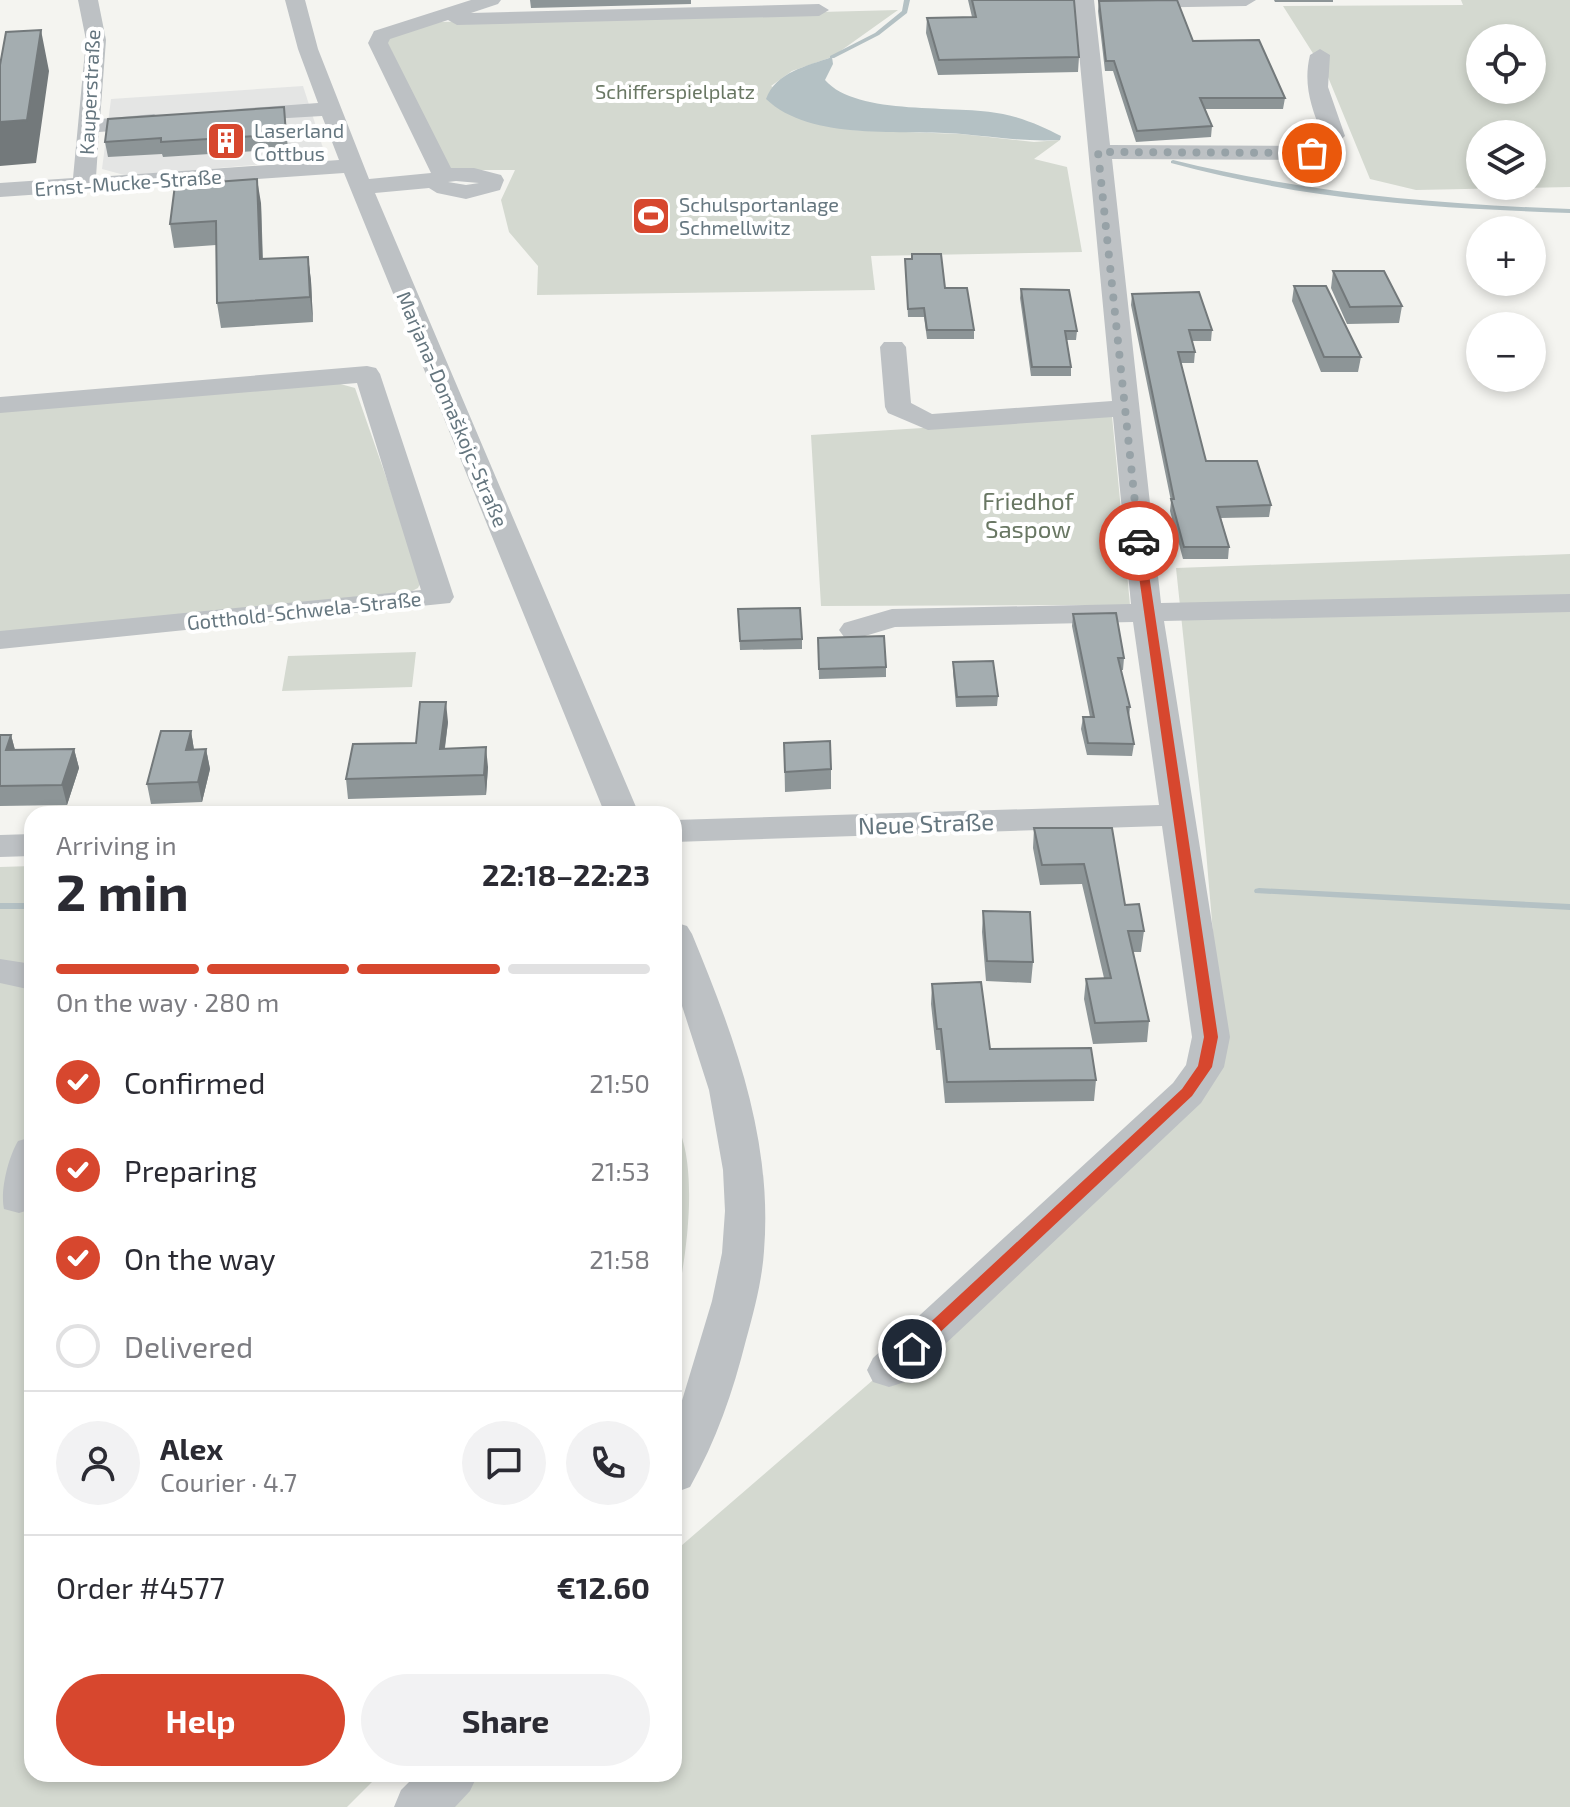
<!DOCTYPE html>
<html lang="en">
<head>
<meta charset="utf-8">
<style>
  body { margin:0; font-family:"Exo 2",sans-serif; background:#f2f2f3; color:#2b2b33; height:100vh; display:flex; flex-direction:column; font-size:30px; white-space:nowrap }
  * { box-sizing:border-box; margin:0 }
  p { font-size:26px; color:#7c7c81 }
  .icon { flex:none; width:44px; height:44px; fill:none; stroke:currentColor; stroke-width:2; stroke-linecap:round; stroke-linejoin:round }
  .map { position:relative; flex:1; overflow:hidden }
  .sheet { position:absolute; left:24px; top:806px; width:658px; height:976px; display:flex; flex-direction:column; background:#fff; border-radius:24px; box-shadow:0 4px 12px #0003 }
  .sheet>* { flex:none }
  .controls { position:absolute; left:1466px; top:24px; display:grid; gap:16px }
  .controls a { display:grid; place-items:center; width:80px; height:80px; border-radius:50%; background:#fff; box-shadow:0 4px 12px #0003; font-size:40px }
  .pin { position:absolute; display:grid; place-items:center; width:68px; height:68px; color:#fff; margin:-34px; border:4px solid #fff; border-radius:50%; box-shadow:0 2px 8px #0007 }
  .courier { position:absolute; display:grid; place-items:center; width:80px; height:80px; margin:-40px; border:6px solid #d7472e; border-radius:50%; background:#fff; color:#222; box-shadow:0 2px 10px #0007 }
  .overview em { font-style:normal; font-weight:700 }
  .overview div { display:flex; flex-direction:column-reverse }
  .overview { display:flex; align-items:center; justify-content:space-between; height:136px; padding:0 32px }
  h1 { font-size:52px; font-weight:700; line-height:60px }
  .bar { display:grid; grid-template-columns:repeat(4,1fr); gap:12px 8px; align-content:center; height:96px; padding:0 32px }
  .bar i { height:10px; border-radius:6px; background:#e1e1e2 }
  .bar .selected { background:#d7472e }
  .bar p { grid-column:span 4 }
  .line { display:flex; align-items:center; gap:20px; padding:0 32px; border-top:2px solid #e1e1e2 }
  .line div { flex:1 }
  .round { display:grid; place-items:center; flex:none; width:84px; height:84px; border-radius:42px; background:#f2f2f3 }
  ol { padding:0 32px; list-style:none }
  li { display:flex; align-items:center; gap:24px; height:88px }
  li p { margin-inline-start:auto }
  li .icon { padding:8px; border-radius:50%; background:#d7472e; color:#fff; stroke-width:4 }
  li:last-child { color:#7c7c81 }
  li i { width:44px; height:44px; border:4px solid #e1e1e2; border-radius:50% }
  .action { display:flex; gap:16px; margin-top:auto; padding:16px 32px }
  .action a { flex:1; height:92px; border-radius:48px; background:#d7472e; color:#fff; font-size:32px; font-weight:700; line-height:92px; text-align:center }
  .action a+a { background:#f2f2f3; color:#2b2b33 }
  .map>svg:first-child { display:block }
</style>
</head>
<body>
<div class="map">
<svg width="1570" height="1807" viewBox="0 0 1570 1807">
  <rect width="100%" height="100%" fill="#f4f4f0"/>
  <path fill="#e4e5e4" d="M303 86 323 148 311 160 128 176 102 169 111 99Z"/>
  <path fill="#d4d9d0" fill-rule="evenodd" d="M1461 0H1570V187L1416 190 1370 179 1328 77 1283 6 1463 5ZM1480 38H1532V90H1480ZM1480 134H1532V186H1480Z
    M898 10 832 57 792 71 771 86 850 130 961 134 1034 142 1060 140 1034 159 1067 167 1082 252 871 256 875 290 537 295 538 266 509 232 501 200 515 170H449L387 42 391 36 440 22Z
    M333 382 355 388 422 580 418 588 402 596 0 635V410Z
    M1112 416 1130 605 821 606 811 435Z
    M1570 554V1807H448L476 1774H674V1552L1198 1099 1222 1039 1206 851 1176 568Z
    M416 652 412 687 282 691 288 656Z
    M32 866V1774H380L347 1807H0V867Z
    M674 1119C701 1164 686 1263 674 1313Z"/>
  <path fill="#b4c1c4" d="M832 57 833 64 825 80C857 117 957 104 1003 114 1023 118 1044 127 1061 136L1060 140C1027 142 995 137 962 134 904 129 811 142 766 99 776 72 807 66 832 57Z"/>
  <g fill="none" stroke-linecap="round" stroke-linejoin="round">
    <path fill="#b4c1c4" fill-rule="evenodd" d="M904 0H910L907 13 879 35 834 58H830V56L875 33 902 11Z
      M1173 160C1307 193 1433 204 1570 209V213C1487 210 1403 206 1320 194 1270 187 1220 176 1171 163V161Z
      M1259 888 1570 904V910L1255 893 1254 891 1255 889Z
      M0 903H32V909H0Z"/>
    <path fill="#bdc1c4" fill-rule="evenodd" d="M78 0H98L106 40 100 119 154 114 165 121 154 128 99 132 96 177 339 160 322 116 237 121 226 115 237 109 318 103 298 49 285 0H305L318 49 369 179 431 173 368 43 374 31 471 0H501L498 4 471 13 819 4 829 10 819 16 457 25 448 20 390 39 388 43 451 168H474L501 175 504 180 500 190 466 199 437 193 429 188 375 193 639 814H605L344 173 0 197V183L73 178 86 40ZM456 181 479 183 466 185 448 182Z
      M1074 0H1094L1110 145 1307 146 1322 134C1311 107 1303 84 1310 55L1320 49 1330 55 1328 87 1345 136 1320 158 1312 160 1112 159 1161 603 1570 594V612L1164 621 1230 1037 1224 1067 1201 1103 905 1382 889 1387 873 1382 867 1370 873 1358 1173 1083 1186 1065 1192 1037 1162 826 674 842V820L1159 805 1133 622 895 627 855 639 844 637 839 630 844 623 892 609 1131 604 1113 417 928 430 888 413 885 407 880 347 884 342H902L906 347 911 403 932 414 1112 401Z
      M1122 0H1256L1246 6 1130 8 1123 6Z
      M367 366 376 368 380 374 454 597 450 603 0 649V631L421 590 357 383 0 413V397Z
      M32 834V856L0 857V835Z
      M674 922 687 926 692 934C734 1036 773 1139 764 1251 762 1281 754 1311 746 1340 733 1392 716 1441 690 1487L674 1493V1427L712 1301 722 1253 725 1211 723 1170 709 1090 674 981Z
      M0 959 32 964V990L0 983Z
      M32 1137V1209L19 1213 4 1209C0 1191 8 1158 18 1141Z
      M417 1774H478L470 1791 455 1807H394L401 1790Z"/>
  </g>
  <path fill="#8d9597" d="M530 0H691V4L531 8Z
    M968 0H1074L1079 57 1078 72 938 75 926 33 927 18 972 17Z
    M1274 0H1333V2H1275Z
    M1099 1 1193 41 1285 98 1283 109H1205L1212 126 1211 137 1136 142 1113 71H1105L1098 11Z
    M284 107 288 149 163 157 162 154 108 157 105 142Z
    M261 203 263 259 308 257 311 281 313 322 221 328 217 303 216 245 174 248 170 224Z
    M905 259 945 288 974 330V339H927L924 317H908Z
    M1333 271 1402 306 1399 323 1347 324 1331 288Z
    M1294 286 1361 357 1358 372H1321L1292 301Z
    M1021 289 1077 331 1076 340H1066L1071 367V376H1031L1020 298Z
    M1132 294 1212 330 1211 341H1192L1195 352 1194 363H1181L1206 461 1271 505 1269 517 1221 518 1229 547 1228 559H1183L1170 511 1171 501 1131 305Z
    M738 609 802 639V649L740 650Z
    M1073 614 1124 658 1123 670H1121L1130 707 1129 718 1134 744 1132 756 1087 755 1081 729 1083 717H1090L1072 626Z
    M818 638 886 667V677L819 679Z
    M953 662 998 696 997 706 956 707 953 672Z
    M448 722 445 748 488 767 486 795 348 799 346 779 416 743Z
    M191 731 194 750 206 749 210 769 202 802 151 804 147 784Z
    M0 735H11L15 750 74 749 79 768 67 805 0 806Z
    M784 743 831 769V789L785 792Z
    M1034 828H1112L1125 905 1144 931 1141 952H1133L1149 1021 1147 1042 1093 1044 1084 999 1086 979 1104 978 1082 884 1040 885 1033 848Z
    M983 911 1033 962 1031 983 986 981 982 932Z
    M932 984 990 1049 1096 1080 1094 1101 945 1103 940 1050H936L931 1004Z"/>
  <path fill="#73797b" d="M41 30 49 71 36 163 0 166V122Z
    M257 179 261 203 263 284 260 259Z
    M308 257 311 281 313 322 310 297Z
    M446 702 448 722 442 768 440 749Z
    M191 731 194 750H186Z
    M11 735 16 754 6 750Z
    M486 747 488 767 486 795 484 775Z
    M74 749 79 768 67 805 62 785Z
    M206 749 210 769 202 802 198 782Z"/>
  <path fill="#a4adb0" stroke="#73797b" stroke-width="2" d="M972 0H1074L1079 57 939 60 927 18 976 17Z
    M1177 0 1193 41 1259 40 1285 98H1200L1212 126 1137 131 1114 61H1106L1099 1Z
    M41 30 27 120 0 122V65L6 32Z
    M284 107 286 134 161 142V138L105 142 108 119Z
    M257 179 260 259 308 257 310 297 217 303 216 221 170 224 175 185Z
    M912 254H941L945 288H967L974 330H927L924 308 908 309 905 259H912Z
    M1333 271H1384L1402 306 1350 307Z
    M1294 286H1326L1361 357H1324Z
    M1021 289 1069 290 1077 331H1065L1071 367H1032Z
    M1199 292 1212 330H1189L1195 352H1178L1206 461H1257L1271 505 1217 507 1229 547H1184L1171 499H1174L1132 294Z
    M800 608 802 639 740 641 738 609Z
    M1116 613 1124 658H1118L1130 707H1127L1134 744 1088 743 1083 717H1094L1073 614Z
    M884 636 886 667 819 669 818 638Z
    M993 661 998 696 957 697 953 662Z
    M420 702H446L440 749 486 747 484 775 346 779 353 744 416 743Z
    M161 731H191L186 750 206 749 198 782 147 784Z
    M0 735H11L6 750 74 749 62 785 0 786Z
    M830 741 831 769 785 772 784 743Z
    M1034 828H1112L1125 905 1139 904 1144 931H1128L1149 1021 1095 1023 1086 979 1111 978 1084 864 1042 865Z
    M983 911 1030 912 1033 962 987 961Z
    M981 982 990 1049 1091 1048 1096 1080 947 1082 941 1029H937L932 984Z"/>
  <path fill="#d7472e" d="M1139 537 1144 541 1218 1037 1212 1067 1192 1096 918 1353H907V1344L1182 1089 1198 1066 1204 1037 1134 541Z"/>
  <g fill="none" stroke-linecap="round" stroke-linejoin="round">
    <path stroke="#97a2a7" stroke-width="8" stroke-dasharray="0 14.4" d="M1139 541 1098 152 1312 153"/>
  </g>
  <defs>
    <g id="building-square" transform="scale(2)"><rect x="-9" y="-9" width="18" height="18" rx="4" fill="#d7472e" stroke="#fff"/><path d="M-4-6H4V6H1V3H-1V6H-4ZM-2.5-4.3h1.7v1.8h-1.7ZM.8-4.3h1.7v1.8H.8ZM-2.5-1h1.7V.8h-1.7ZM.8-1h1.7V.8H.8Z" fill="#fff"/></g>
    <g id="stadium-square" transform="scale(2)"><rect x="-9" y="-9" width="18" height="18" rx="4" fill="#d7472e" stroke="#fff"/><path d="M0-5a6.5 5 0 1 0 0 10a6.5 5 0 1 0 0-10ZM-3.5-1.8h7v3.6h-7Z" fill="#fff"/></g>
  </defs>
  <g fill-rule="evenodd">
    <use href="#building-square" x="226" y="141"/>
    <use href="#stadium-square" x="651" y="216"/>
  </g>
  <g text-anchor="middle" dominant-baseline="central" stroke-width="8" stroke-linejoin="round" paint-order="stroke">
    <g font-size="20" fill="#697763" stroke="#fff">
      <text x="675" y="91">Schifferspielplatz</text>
    </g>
    <g font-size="20" fill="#65767f" stroke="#fff">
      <text transform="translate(89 92) rotate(-87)">Kauperstraße</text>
      <text transform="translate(128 182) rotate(-4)">Ernst-Mucke-Straße</text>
      <text transform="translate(453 409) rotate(67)">Marjana-Domaškojc-Straße</text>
      <text transform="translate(304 610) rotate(-6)">Gotthold-Schwela-Straße</text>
    </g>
    <g font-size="20" fill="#65767f" stroke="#fff" text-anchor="start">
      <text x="254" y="130">Laserland<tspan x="254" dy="23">Cottbus</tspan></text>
      <text x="679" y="204">Schulsportanlage<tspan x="679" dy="23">Schmellwitz</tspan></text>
    </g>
    <g font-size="24" fill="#697763" stroke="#fff">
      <text x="1028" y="500">Friedhof<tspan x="1028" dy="28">Saspow</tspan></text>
    </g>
    <g font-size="24" fill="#65767f" stroke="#fff">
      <text transform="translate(926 823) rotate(-2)">Neue Straße</text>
    </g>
  </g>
</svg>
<div class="controls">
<a><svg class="icon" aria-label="locate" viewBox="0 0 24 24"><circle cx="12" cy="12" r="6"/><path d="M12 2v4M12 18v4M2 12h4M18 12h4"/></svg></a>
<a><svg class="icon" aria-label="layers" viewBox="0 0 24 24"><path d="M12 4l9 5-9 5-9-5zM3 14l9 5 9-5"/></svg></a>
<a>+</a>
<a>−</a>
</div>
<div class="pin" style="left:1312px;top:153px;background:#ea580c"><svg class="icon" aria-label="bag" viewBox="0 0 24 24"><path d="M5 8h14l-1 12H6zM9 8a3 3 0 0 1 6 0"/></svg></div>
<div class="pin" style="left:912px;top:1349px;background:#1f2937"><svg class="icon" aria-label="home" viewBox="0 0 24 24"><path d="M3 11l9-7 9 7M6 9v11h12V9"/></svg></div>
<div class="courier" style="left:1139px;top:541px"><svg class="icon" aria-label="car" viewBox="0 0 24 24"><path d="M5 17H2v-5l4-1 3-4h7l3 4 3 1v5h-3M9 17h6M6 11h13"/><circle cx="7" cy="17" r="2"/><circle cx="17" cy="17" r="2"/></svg></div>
<section class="sheet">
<div class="overview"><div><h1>2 min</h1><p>Arriving in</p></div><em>22:18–22:23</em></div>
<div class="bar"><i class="selected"></i><i class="selected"></i><i class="selected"></i><i></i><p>On the way · 280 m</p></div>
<ol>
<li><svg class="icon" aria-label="check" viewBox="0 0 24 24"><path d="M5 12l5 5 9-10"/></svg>Confirmed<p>21:50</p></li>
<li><svg class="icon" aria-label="check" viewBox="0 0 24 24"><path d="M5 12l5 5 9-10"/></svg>Preparing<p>21:53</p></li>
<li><svg class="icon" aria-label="check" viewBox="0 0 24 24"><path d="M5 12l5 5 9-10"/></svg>On the way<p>21:58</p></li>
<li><i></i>Delivered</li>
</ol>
<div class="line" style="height:144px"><a class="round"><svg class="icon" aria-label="person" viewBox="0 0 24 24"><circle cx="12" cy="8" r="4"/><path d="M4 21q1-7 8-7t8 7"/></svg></a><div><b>Alex</b><p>Courier · 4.7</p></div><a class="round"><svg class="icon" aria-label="chat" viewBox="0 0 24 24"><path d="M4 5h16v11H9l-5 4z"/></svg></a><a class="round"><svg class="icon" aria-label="phone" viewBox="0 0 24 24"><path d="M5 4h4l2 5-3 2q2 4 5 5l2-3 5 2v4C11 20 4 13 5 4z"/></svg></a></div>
<div class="line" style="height:104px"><div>Order #4577</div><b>€12.60</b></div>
<div class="action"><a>Help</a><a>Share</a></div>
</section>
</div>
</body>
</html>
